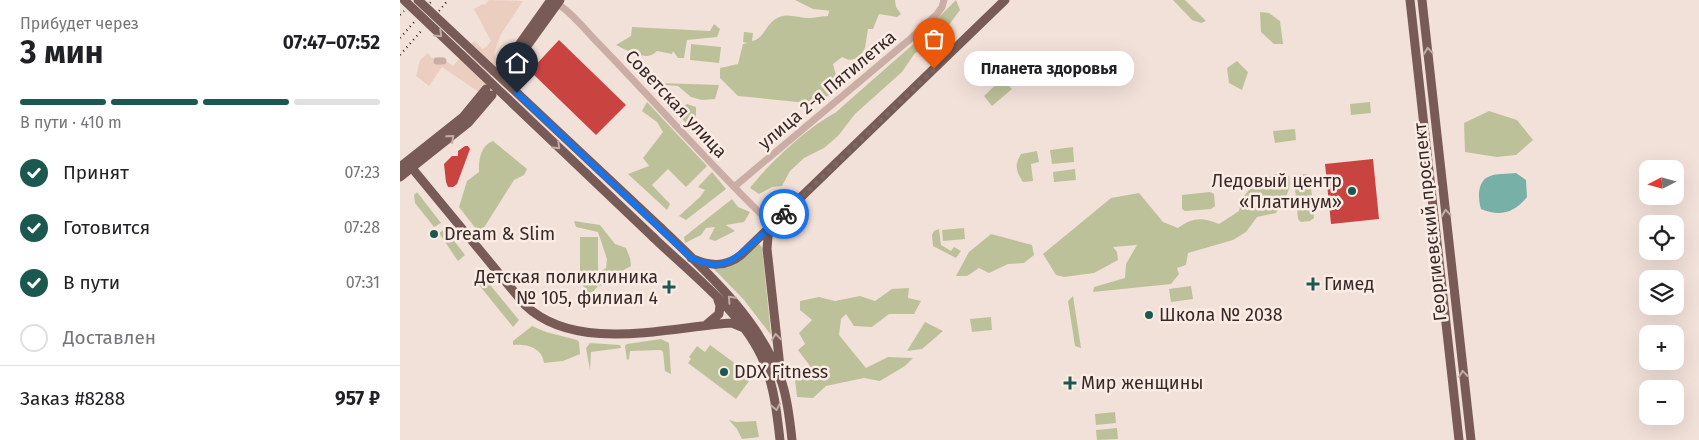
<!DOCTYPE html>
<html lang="ru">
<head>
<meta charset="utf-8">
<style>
  body { margin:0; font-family:"Fira Sans",sans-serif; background:#f6f6f6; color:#202124; height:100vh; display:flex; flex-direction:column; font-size:19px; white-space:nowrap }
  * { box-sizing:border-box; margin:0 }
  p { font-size:16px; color:#757577 }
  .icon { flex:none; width:28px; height:28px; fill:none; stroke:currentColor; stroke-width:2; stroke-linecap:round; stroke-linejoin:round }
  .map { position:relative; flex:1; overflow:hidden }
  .drawer { display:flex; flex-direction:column; background:#fff; width:400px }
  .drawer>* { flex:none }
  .needle { width:32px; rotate:264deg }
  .tools { position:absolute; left:1239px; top:160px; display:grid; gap:10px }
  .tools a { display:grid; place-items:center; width:45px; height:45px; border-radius:10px; background:#fff; box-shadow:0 5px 20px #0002; font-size:25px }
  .pin { position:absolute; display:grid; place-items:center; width:42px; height:42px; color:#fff; margin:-51px -21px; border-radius:50% 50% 50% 0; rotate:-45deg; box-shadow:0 0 5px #0007 }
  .pin .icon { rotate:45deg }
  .courier { position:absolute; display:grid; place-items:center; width:50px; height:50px; margin:-25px; border:4px solid #1a73e8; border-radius:50%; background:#fff; color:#222; box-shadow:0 1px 6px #0007 }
  .bubble { position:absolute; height:35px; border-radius:15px; background:#fff; box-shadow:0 5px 20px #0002; font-size:16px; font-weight:700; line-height:35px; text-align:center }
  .summary em { font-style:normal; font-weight:700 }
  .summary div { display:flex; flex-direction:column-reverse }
  .summary { display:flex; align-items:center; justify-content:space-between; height:85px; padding:0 20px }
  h1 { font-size:32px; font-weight:700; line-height:38px }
  .bar { display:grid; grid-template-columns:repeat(4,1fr); gap:8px 5px; align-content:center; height:60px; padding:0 20px }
  .bar i { height:6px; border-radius:4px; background:#e0e0e0 }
  .bar .current { background:#1b584f }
  .bar p { grid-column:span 4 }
  .line { display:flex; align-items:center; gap:12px; padding:0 20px; border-top:1px solid #e0e0e0 }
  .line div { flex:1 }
  ol { padding:0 20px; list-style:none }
  li { display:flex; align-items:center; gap:15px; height:55px }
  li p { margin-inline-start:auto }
  li .icon { padding:5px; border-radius:50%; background:#1b584f; color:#fff; stroke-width:4 }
  li:last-child { color:#757577 }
  li i { width:28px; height:28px; border:2px solid #e0e0e0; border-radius:50% }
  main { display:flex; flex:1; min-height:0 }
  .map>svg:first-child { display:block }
</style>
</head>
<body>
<main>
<section class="drawer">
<div class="summary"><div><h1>3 мин</h1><p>Прибудет через</p></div><em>07:47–07:52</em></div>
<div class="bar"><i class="current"></i><i class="current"></i><i class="current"></i><i></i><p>В пути · 410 m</p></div>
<ol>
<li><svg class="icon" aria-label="check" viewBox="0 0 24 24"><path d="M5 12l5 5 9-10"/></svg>Принят<p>07:23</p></li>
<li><svg class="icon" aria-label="check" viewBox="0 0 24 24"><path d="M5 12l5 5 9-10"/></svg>Готовится<p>07:28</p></li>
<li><svg class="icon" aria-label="check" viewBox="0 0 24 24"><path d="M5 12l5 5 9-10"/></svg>В пути<p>07:31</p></li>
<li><i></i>Доставлен</li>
</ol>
<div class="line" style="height:65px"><div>Заказ #8288</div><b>957 ₽</b></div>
</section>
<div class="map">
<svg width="1299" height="440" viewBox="0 0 1299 440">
  <rect width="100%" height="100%" fill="#f2e1d9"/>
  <path fill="#bdc199" d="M395 0H495L496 7 501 14 497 17 479 14 473 29H468L465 48 459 58 449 60 442 57 433 64 439 87 428 96 408 103 338 96 320 78V68L338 64 343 44 348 43 343 42 344 32 353 33 352 41C364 38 365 27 374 20 385 11 397 18 409 18 415 18 422 16 428 16L429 11H432L413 9Z
    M556 0 560 10 537 41 515 53 502 72 455 114 438 136 424 148 404 158 390 171 382 186 372 187 359 194 350 188C369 163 408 127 435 113L527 32 532 24Z
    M773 0H785L806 21 801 23 792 20Z
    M860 12 869 13 880 21 883 44H874L861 32Z
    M314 24 320 29 317 37 287 40 284 58H278L273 51 272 54 257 51C247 63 227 50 216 45L231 36 232 27 310 31Z
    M291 44 321 47 319 63 290 60Z
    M837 61 848 72 842 90 829 83 827 68Z
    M602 79 612 89 592 106 584 96Z
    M258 83 319 85 315 99 302 100 291 97 278 86 255 84Z
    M247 102 307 166 286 187 268 169 252 185 270 204 267 210 228 174 249 166 243 158 263 132 257 122 242 111Z
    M970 102 971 113 951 115 950 104Z
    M287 104 296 107V117L290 123 285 122 275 112Z
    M1089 111 1117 120 1133 140 1116 155 1097 157 1065 152 1064 123Z
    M895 129 896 140 875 143 873 131Z
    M93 141 127 169 124 175 114 180 80 234 59 207 67 181 79 172C79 160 80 146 93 141Z
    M673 147 674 162 652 164 650 150Z
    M637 151 639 162 631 164 633 181 623 182C616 171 614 165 621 154Z
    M675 169 676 180 654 182 653 172Z
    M312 172 326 189 286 220 279 216 300 197 305 190 298 187Z
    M875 174 889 176C892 191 884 200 876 213L857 217 846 232 833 240 788 253 786 265 777 268 779 274 771 284 693 292 694 287 725 278 726 264 737 245 713 247 717 252 718 260 694 273 664 277 656 275 643 254 711 198 739 193 763 222 778 228C793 217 802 217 819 224L839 211C844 187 856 185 875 174Z
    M907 174 910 177 914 218 910 221 901 222 898 219 894 178 897 175Z
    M17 192 41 223 34 227 15 203 14 195Z
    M810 192 814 194 815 206 811 209 785 211 782 209V195Z
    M332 199 338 207 350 212 344 222 326 225 335 231 315 241 309 239 315 227 306 228 301 235 285 243 284 237Z
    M174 221 200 225 215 244 226 248 230 258 231 266 220 272 209 284 198 286 191 294 183 296 187 290 183 286 182 278 188 274H180V237H198V273L206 268 207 259 198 232 176 227Z
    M564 228 565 239 543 241 542 230Z
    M45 229 65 255 58 261 39 233Z
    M539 229 541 245 551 251 554 247 561 251 556 258 533 246 532 235 534 231Z
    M591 234 632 245 634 255 624 263 608 264 589 273 579 268 567 276H556L569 252Z
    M359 244 362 247 371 335 344 300 314 269C341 269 340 256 359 244Z
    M86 280 119 320 113 327 79 285Z
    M791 286 793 299 771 302 769 289Z
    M509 288 508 298 521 301 514 314H489L472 327 454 326 446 314 441 319 439 335 466 368 488 357 513 358 505 366 480 381 464 378 426 386 413 398 397 397 394 371 410 366 398 350 405 344 399 333 412 320 400 310V301L419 297 435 301 460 296 475 301 492 289Z
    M673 296 681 348 675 346 668 301Z
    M591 317 592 330 572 332 570 319Z
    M525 322 543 331 522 349 507 351Z
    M132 326 146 332 177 340 179 342 180 354 163 361 144 363C142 347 126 344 113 345V341Z
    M261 339 269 343 271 374 265 371 263 352 261 350 230 351 229 359 227 360 225 346 227 344Z
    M190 343 220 345 221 348 191 352 190 370 186 348Z
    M310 345 340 367 337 372 349 381 336 399 288 363 291 359 289 357 297 346 305 352Z
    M715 412 716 423 696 425 695 414Z
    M329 420 336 422 356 421 359 437 342 439 337 429Z
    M717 428 718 439 697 440 696 430Z"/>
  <path fill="#ebcec0" d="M89 0 123 1 101 34 94 53 97 68 79 92 42 67 29 86 16 76 20 60 28 53 32 58 40 57 53 66 74 41 83 49 86 47 91 41 74 9 83 4 85 5Z"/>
  <path fill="#77b0a6" d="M1116 173 1126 180 1127 197C1114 213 1100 217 1081 209 1078 199 1077 182 1088 177 1095 173 1109 174 1116 173Z"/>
  <path fill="#c94340" d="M159 40 226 105 196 135 130 71Z
    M65 146H68L70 149 57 184 53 187H48L46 182 44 164 52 156H58V151Z
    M973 159 979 219 931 224 925 164Z"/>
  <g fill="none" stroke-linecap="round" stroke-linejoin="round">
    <path stroke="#caaea5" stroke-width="7" d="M155 3C167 7 189 34 199 44 254 101 306 160 363 216L371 227
      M37 61H43
      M334 187 509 40 537 14 542 7 544 0"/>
    <path stroke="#785b57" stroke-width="9" d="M1010 0 1059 440
      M1022 0 1071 440
      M101 70 151 0
      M106 75 160 0
      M7 162 125 305C176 354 269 327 332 323L344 328
      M0 167 63 117 86 89
      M0 177 68 123 92 95
      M371 227 368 237 367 249 380 367
      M261 228C307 272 362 321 382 383 388 401 390 422 392 440
      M253 237C290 273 344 313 364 362 374 387 377 413 380 440
      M291 258C309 266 325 268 341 255L605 0
      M306 325 319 314 320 305 318 300"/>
    <path stroke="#362826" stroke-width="2" stroke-dasharray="1 4" stroke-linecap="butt" d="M30 3 33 0
      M39 11 48 0
      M0 15 4 11
      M0 38 15 21
      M0 55 23 29"/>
    <path stroke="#785b57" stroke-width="9" d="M4 0 253 237
      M18 0 261 228"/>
  </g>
  <defs><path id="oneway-chevron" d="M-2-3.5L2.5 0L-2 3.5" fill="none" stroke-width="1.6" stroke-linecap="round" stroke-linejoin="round" transform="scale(1.25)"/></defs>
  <g stroke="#c0aba5">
    <use href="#oneway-chevron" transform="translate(39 34) rotate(44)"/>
    <use href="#oneway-chevron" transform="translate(1028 51) rotate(-96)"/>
    <use href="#oneway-chevron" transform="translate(51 138) rotate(-41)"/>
    <use href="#oneway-chevron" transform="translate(157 146) rotate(44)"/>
    <use href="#oneway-chevron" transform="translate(1046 213) rotate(-96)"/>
    <use href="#oneway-chevron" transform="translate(331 299) rotate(-133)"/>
    <use href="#oneway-chevron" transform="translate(376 337) rotate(-96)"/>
    <use href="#oneway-chevron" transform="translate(1063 374) rotate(-96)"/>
    <use href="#oneway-chevron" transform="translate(376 407) rotate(79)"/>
  </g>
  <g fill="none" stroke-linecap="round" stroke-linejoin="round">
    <path stroke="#786965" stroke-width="5" stroke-dasharray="0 9" d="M384 214 534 69"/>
    <path stroke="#1a73e8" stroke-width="6" d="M117 93 291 258C320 271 332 263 353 243 363 234 374 224 384 214"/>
  </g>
  <g fill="#1b584f" stroke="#faece5" stroke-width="2">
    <circle cx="952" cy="191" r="5"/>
    <circle cx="34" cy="234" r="5"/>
    <path d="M910.5 276.5h5v5h5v5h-5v5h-5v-5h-5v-5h5z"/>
    <path d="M266.5 279.5h5v5h5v5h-5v5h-5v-5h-5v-5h5z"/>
    <circle cx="749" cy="315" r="5"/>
    <circle cx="324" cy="372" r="5"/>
    <path d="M667.5 375.5h5v5h5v5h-5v5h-5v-5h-5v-5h5z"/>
  </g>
  <g text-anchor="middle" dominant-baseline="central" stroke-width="5" stroke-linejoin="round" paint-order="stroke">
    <g font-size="18" fill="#362826" stroke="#faece5">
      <text transform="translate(427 90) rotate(-40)">улица 2-я Пятилетка</text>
      <text transform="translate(276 104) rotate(47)">Советская улица</text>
      <text transform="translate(1030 222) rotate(-96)">Георгиевский проспект</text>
    </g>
    <g font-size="18" fill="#362826" stroke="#faece5" text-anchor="start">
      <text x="942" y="181" text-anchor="end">Ледовый центр<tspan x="942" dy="21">«Платинум»</tspan></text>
      <text x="44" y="234">Dream &amp; Slim</text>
      <text x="258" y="277" text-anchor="end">Детская поликлиника<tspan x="258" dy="21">№ 105, филиал 4</tspan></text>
      <text x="924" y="284">Гимед</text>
      <text x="759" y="315">Школа № 2038</text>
      <text x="334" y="372">DDX Fitness</text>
      <text x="681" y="383">Мир женщины</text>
    </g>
  </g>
</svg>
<div class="tools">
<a><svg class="needle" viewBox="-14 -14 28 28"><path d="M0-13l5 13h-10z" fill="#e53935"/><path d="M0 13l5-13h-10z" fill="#757577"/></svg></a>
<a><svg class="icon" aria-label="locate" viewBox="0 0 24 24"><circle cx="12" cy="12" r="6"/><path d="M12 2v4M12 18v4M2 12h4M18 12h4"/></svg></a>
<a><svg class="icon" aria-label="layers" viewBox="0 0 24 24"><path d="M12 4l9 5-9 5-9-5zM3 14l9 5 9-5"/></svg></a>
<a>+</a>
<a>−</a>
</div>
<div class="pin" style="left:534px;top:69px;background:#ea580c"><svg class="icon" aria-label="bag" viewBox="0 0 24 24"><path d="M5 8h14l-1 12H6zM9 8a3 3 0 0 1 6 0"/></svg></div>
<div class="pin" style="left:117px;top:93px;background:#1f2937"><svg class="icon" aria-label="home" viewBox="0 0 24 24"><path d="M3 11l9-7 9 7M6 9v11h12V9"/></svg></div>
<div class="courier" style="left:384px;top:214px"><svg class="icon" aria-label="bike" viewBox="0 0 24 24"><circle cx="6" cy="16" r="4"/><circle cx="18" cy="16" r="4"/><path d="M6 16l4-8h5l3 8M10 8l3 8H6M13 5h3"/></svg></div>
<div class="bubble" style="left:564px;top:51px;width:170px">Планета здоровья</div>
</div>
</main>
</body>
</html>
